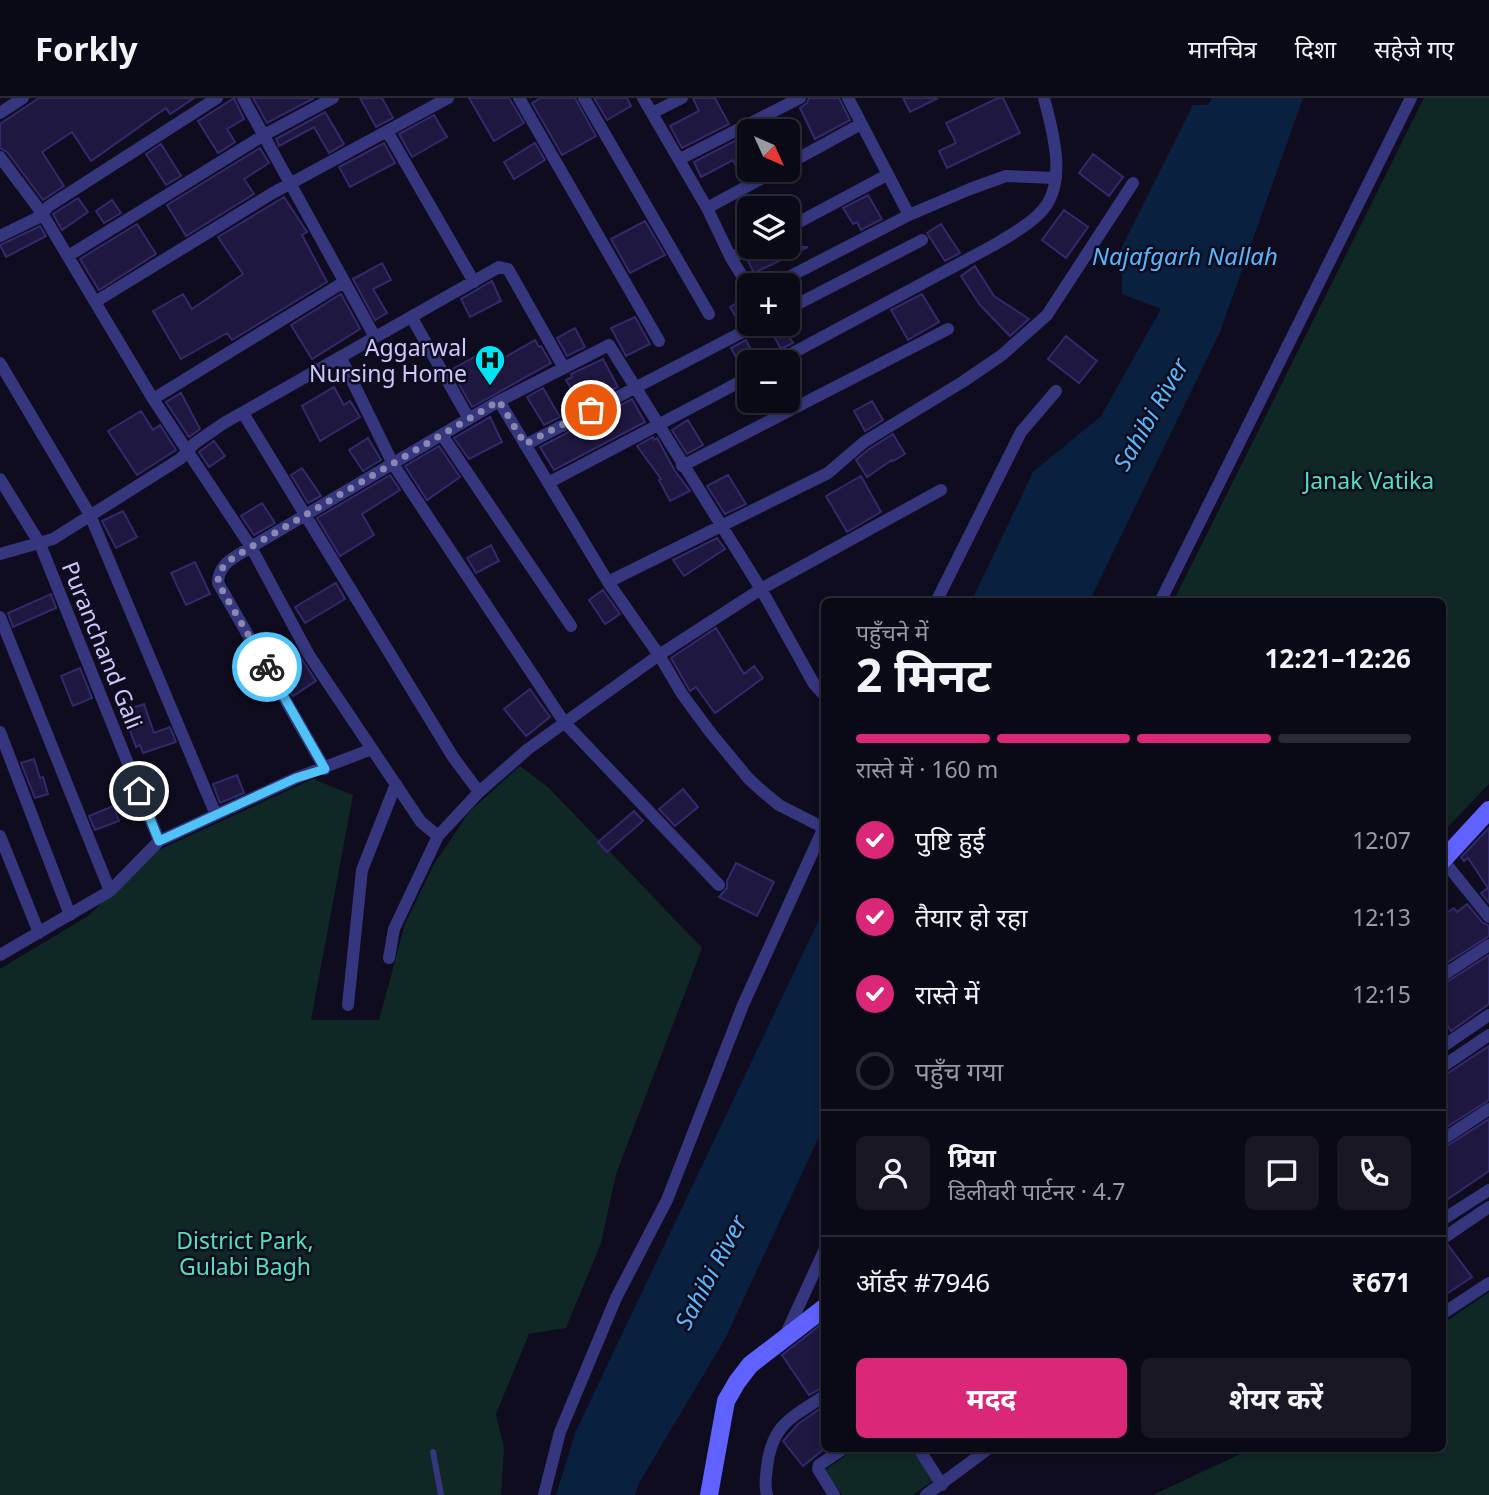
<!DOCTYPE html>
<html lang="hi">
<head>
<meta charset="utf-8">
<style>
  body { margin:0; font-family:"Noto Sans","Noto Sans Devanagari",sans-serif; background:#181723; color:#f1f3f6; height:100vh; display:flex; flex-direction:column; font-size:26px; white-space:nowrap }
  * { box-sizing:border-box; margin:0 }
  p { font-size:23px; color:#999aa1 }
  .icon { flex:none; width:38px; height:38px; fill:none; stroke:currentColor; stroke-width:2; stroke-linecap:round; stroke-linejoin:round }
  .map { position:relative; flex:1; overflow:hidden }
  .panel { position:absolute; left:821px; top:500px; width:625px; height:854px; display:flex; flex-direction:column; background:#0a0916; border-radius:10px; box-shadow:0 4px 10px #0003,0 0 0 2px #2a2a35 }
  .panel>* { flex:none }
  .needle { width:46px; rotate:135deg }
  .buttons { position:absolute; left:737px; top:21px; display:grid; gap:14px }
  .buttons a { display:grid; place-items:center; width:63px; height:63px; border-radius:10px; background:#0a0916; box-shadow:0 4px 10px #0003,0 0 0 2px #2a2a35; font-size:35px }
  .pin { position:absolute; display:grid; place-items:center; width:60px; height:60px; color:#fff; margin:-30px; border:4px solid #fff; border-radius:50%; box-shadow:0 2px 7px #0007 }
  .courier { position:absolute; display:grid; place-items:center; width:70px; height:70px; margin:-35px; border:5px solid #4fc3f7; border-radius:50%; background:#fff; color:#222; box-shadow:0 2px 9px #0007 }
  .overview em { font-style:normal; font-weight:700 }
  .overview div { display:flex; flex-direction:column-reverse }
  .overview { display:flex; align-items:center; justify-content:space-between; height:119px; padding:0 35px }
  h1 { font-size:46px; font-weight:700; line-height:52px }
  .bar { display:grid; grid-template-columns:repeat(4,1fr); gap:10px 7px; align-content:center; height:84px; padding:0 35px }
  .bar i { height:9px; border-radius:5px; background:#2a2a35 }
  .bar .selected { background:#db2777 }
  .bar p { grid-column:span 4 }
  .line { display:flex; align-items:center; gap:18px; padding:0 35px; border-top:2px solid #2a2a35 }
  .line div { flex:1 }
  .round { display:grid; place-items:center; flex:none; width:74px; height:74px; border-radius:10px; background:#181723 }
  ol { padding:0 35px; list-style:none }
  li { display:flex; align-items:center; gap:21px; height:77px }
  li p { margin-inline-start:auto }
  li .icon { padding:7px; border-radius:50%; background:#db2777; color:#fff; stroke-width:4 }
  li:last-child { color:#999aa1 }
  li i { width:38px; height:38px; border:4px solid #2a2a35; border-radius:50% }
  .cta { display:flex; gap:14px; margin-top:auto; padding:14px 35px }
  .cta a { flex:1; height:80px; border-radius:10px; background:#db2777; color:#fff; font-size:28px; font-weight:700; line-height:80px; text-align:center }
  .cta a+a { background:#181723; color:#f1f3f6 }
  header { display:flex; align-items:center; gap:42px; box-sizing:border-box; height:98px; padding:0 35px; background:#0a0916; border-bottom:2px solid #2a2a35 }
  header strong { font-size:33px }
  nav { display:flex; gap:38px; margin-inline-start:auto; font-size:24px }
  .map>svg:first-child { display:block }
</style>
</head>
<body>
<header>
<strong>Forkly</strong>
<nav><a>मानचित्र</a><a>दिशा</a><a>सहेजे गए</a></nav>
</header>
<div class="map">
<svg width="1489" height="1397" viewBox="0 0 1489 1397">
  <rect width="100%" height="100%" fill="#0e0c1e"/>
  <path fill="#0f2826" d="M1424 0H1489V686L1442 735V504H1173Z
    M520 668 549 690 702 850 616 1076 601 1145 566 1230 529 1236 496 1316 504 1350 501 1397H0V871L88 818 154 754 313 681 353 697 311 922H379L405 826 433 768 469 714Z
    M1489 1194V1397H1153L1251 1351H1442V1226Z
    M855 1351H915L936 1381 912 1397H842L825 1372Z"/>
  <path fill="#0a203f" d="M1212 0H1303L1220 234 1089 504H971L1033 374 1101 318 1161 211 1122 196V149L1193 7H1208Z
    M824 811V1028L725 1241 639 1385 635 1397H556L575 1335Z"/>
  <path fill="#1e1740" stroke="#33296c" stroke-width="2" d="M39 0H194L170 16 166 10 91 63 72 34 42 54 64 88 43 102 7 54 0 50V26Z
    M234 0 244 21 227 31 235 44 218 55 198 23Z
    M253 0H314L267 25Z
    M360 0H382L393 20 376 29Z
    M469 0H509L524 25 494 43Z
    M541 0H575L596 38 562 57 532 5Z
    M594 0H627L631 8 607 22Z
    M693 0H715L729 26 682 50 670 28 699 13Z
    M809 0H839L850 22 815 41 800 10 807 5Z
    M903 0H938L910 14Z
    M998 0H1003L1020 35 947 70 939 53 956 45 946 25Z
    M325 14 344 46 329 55 314 29 279 48 276 41Z
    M434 17 447 39 412 59 399 36Z
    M744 38 749 48V77L742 81 733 62 701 79 694 64Z
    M384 45 395 65 350 89 339 69Z
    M535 45 545 62 514 81 504 64Z
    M161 46 181 78 166 87 146 56Z
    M260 50 269 65 244 81 254 96 186 138 167 107Z
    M1093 56 1123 79 1109 98 1079 75Z
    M868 97 882 121 861 132 857 124 853 126 843 110Z
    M284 99 307 134 302 137 327 184 232 242 227 235 181 261 153 213 183 196 192 211 243 176 218 139Z
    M78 100 88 114 62 132 53 116Z
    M112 102 121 115 104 125 96 113Z
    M1064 112 1088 129 1066 160 1042 142Z
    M645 123 665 157 630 175 611 141Z
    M137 126 156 156 99 192 80 161Z
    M941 126 960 155 945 163 927 135Z
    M40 128 46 138 6 159 0 147Z
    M765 149H808L754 175 747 161Z
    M382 165 391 182 373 191 387 215 375 222 353 181Z
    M975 168 994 198 1029 221 1010 238 980 207 961 178Z
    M492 183 501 203 470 219 461 201Z
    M341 196 360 231 312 261 291 227Z
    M922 196 939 224 908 242 891 212Z
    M749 198V221L740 226 730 209Z
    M635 219 650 246 626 258 611 230Z
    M767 226H781L793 245 781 251Z
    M575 230 585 249 567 258 557 240Z
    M1066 238 1097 263 1079 285 1048 261Z
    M535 242 539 249 541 248 551 265 472 309 451 272 487 252 495 265Z
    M746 242 757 264H749V270L743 272 731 250Z
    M603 261 618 289 581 308 566 282 572 279 571 276Z
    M334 289 344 307 350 303 360 319 320 343 302 308Z
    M543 290 560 319 544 327 527 299Z
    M181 295 200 331 189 339 166 304Z
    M632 301 645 324 554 372 540 349Z
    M872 303 883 322 865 333 854 313Z
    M141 313 153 332 160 327 176 352 137 377 108 333Z
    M490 319 502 344 469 361 454 340Z
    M688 322 703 347 687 356 672 332Z
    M893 336 905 356 893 363 892 362 867 379 856 362 869 351Z
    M653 339 654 342 657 340 675 373 690 393 670 403 659 382 661 381 637 348Z
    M368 340 381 362 363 373 349 352Z
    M214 343 225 358 209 369 199 354Z
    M439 348 460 379 427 402 405 368Z
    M302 370 321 398 308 405 291 377Z
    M390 377 400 392 362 416 374 437 340 458 317 420Z
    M728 377 746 406 725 416 707 388Z
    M861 378 881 414 847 434 826 398Z
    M262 405 275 425 254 437 241 418Z
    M123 413 137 439 116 450 102 423Z
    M717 440 725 451 684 478 673 462Z
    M491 447 499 463 476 475 467 460Z
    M195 464 210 496 186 507 171 475Z
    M336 485 345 501 305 525 295 509Z
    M603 492 620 516 605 526 589 502Z
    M51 496 56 510 13 529 8 515Z
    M716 530 744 576 754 568 763 580 715 615 696 589 690 593 671 560Z
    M301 560 316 583 293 598 279 574Z
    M80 570 92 600 73 608 61 578Z
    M530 591 550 619 526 638 504 611Z
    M144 606 154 635 170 629 176 644 143 655 140 647 136 649 123 613Z
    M34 661 40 680 43 679 48 696 35 700 21 665Z
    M237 677 244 695 220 705 213 686Z
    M683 691 698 709 675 728 659 711Z
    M113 708 119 723 95 732 89 718Z
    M634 713 643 723 607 754 598 744Z
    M1489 730V805L1481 795 1488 790 1468 760 1464 763 1461 759Z
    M736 765 774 784 757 818 719 799 727 790V783Z
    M1467 806 1482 824 1489 828V838L1442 868V818L1454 810 1457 814Z
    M1489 857V906L1451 933 1442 920V887Z
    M1489 948V1002L1442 1032V979Z
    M1489 1021V1073L1442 1105V1051Z
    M1448 1147 1472 1179 1442 1199V1150Z
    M824 1224V1289L809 1297 782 1257Z
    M824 1308V1351L803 1368 783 1343 798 1326Z"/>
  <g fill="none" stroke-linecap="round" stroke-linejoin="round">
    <path stroke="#35367e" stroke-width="6" d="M433 1354 441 1397"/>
    <path stroke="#35367e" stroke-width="12" d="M243 0 375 239
      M519 0 659 243
      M584 0 709 216
      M643 0 707 110 777 72
      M848 0 909 117
      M0 15 23 0
      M652 15 682 0
      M387 33 474 184
      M0 59 42 115 95 204
      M680 61 800 0
      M788 66 861 26
      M707 110 731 160 749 189
      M788 130 887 77
      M0 138 37 120 49 108 217 0
      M68 158 264 37 333 0
      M731 160 751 149
      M773 187 909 117 970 91 1006 78 1056 80
      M788 211 922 142
      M412 220 469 321
      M341 260 393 366 564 624 719 787
      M776 264 994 147C1009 138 1026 129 1039 116 1069 88 1053 34 1044 0
      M0 265 90 417 216 717
      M153 301 344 184
      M499 303 608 484 659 557 682 596 710 634 748 680 762 693 779 707 824 730
      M243 315 453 659 479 694
      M442 337 571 528
      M525 347 758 226
      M682 368 948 231
      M0 381 40 446 159 743
      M548 385 749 279
      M0 456 53 441 180 361 195 345 224 325 499 169 508 171 564 270
      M608 484 828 375 864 344 964 283 1002 257 1047 217 1133 85
      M936 504 1021 334 1056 293
      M1160 504 1411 0
      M0 519 110 793
      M0 634 70 817
      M325 671 218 485C218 465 237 458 251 449L499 303 609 247 761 491 814 586 824 597
      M0 738 39 835
      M438 738 421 724 309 557 251 449 153 301 95 204 271 96 448 0
      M1443 762 1489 819
      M0 857 110 793 159 743 296 680 372 651
      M389 860 394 831 438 738 479 694 528 651 659 557 761 491 941 392
      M1442 878 1489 847
      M348 907 362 772 396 686
      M1442 949 1489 917
      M1442 969 1489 937
      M1442 1042 1489 1011
      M1442 1122 1489 1092
      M1442 1141 1489 1109
      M1442 1216 1489 1185
      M785 1238 824 1153
      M919 1351 942 1387
      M544 1397 560 1334 616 1200 667 1102 743 907 824 729
      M767 1397C764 1388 766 1378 767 1369 772 1326 791 1320 824 1298
      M834 1397 818 1371 819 1367 843 1351
      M926 1397 988 1351"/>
    <path stroke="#6062ff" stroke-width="18" d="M1442 763 1489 712
      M709 1397 726 1303 737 1284 750 1267 824 1210"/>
  </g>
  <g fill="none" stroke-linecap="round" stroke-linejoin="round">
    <path stroke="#8a87b0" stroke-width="7" stroke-dasharray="0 12.6" d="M267 569 218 485C218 465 237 458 251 449L499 303 525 346 591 312"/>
    <path stroke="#4fc3f7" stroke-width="9" d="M139 693 159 743 296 680 325 671 267 569"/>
  </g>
  <defs>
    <g id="hospital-pin" transform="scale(1.575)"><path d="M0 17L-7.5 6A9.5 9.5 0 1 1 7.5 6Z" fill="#00e5f4" stroke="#0e0c1e"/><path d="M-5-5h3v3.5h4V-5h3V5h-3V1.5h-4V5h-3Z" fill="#111"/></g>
  </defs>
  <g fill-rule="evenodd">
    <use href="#hospital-pin" x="490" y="262"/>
  </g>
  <g text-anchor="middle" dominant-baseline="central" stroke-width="5" stroke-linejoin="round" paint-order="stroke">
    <g font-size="23" fill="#cdc9ff" stroke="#0e0c1e" text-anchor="end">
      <text x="467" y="249">Aggarwal<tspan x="467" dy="26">Nursing Home</tspan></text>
    </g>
    <g font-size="23" fill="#53e0b7" stroke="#0e0c1e">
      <text x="1369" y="382">Janak Vatika</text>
      <text x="245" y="1142">District Park,<tspan x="245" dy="26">Gulabi Bagh</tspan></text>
    </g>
    <g font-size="23" fill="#cdc9ff" stroke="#0e0c1e">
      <text transform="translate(103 547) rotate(68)">Puranchand Gali</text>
    </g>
    <g font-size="24" font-style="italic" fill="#57b8ff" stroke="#0e0c1e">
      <text x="1185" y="157">Najafgarh Nallah</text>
      <text transform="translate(1150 316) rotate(-60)">Sahibi River</text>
      <text transform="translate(710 1174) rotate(-62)">Sahibi River</text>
    </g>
  </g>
</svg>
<div class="buttons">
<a><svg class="needle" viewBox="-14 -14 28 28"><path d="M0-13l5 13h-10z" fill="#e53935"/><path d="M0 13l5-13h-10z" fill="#999aa1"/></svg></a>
<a><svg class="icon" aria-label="layers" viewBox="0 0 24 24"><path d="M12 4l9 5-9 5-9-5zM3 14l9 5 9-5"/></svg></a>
<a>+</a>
<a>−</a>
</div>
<div class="pin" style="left:591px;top:312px;background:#ea580c"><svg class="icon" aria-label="bag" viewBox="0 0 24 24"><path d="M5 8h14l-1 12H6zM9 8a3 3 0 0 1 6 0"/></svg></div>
<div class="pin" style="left:139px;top:693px;background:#1f2937"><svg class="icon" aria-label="home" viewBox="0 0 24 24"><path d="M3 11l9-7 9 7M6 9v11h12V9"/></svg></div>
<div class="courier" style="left:267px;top:569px"><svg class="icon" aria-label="bike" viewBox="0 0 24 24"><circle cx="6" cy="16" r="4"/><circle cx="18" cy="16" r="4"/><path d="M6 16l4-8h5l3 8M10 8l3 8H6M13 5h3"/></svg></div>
<section class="panel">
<div class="overview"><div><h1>2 मिनट</h1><p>पहुँचने में</p></div><em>12:21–12:26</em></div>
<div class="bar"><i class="selected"></i><i class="selected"></i><i class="selected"></i><i></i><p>रास्ते में · 160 m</p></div>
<ol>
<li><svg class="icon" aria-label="check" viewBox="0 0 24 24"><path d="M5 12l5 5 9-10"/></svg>पुष्टि हुई<p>12:07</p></li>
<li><svg class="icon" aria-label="check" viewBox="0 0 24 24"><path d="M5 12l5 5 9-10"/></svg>तैयार हो रहा<p>12:13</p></li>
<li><svg class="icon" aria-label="check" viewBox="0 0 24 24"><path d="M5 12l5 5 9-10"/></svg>रास्ते में<p>12:15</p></li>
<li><i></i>पहुँच गया</li>
</ol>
<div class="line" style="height:126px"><a class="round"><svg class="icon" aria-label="person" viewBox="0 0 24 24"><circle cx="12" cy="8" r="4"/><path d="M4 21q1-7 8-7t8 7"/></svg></a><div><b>प्रिया</b><p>डिलीवरी पार्टनर · 4.7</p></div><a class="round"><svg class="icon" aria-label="chat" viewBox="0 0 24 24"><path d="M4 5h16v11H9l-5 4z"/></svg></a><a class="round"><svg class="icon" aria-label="phone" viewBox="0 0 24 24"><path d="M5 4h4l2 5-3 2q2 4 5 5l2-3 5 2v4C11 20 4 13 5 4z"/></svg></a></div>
<div class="line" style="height:91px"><div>ऑर्डर #7946</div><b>₹671</b></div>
<div class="cta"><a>मदद</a><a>शेयर करें</a></div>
</section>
</div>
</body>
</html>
